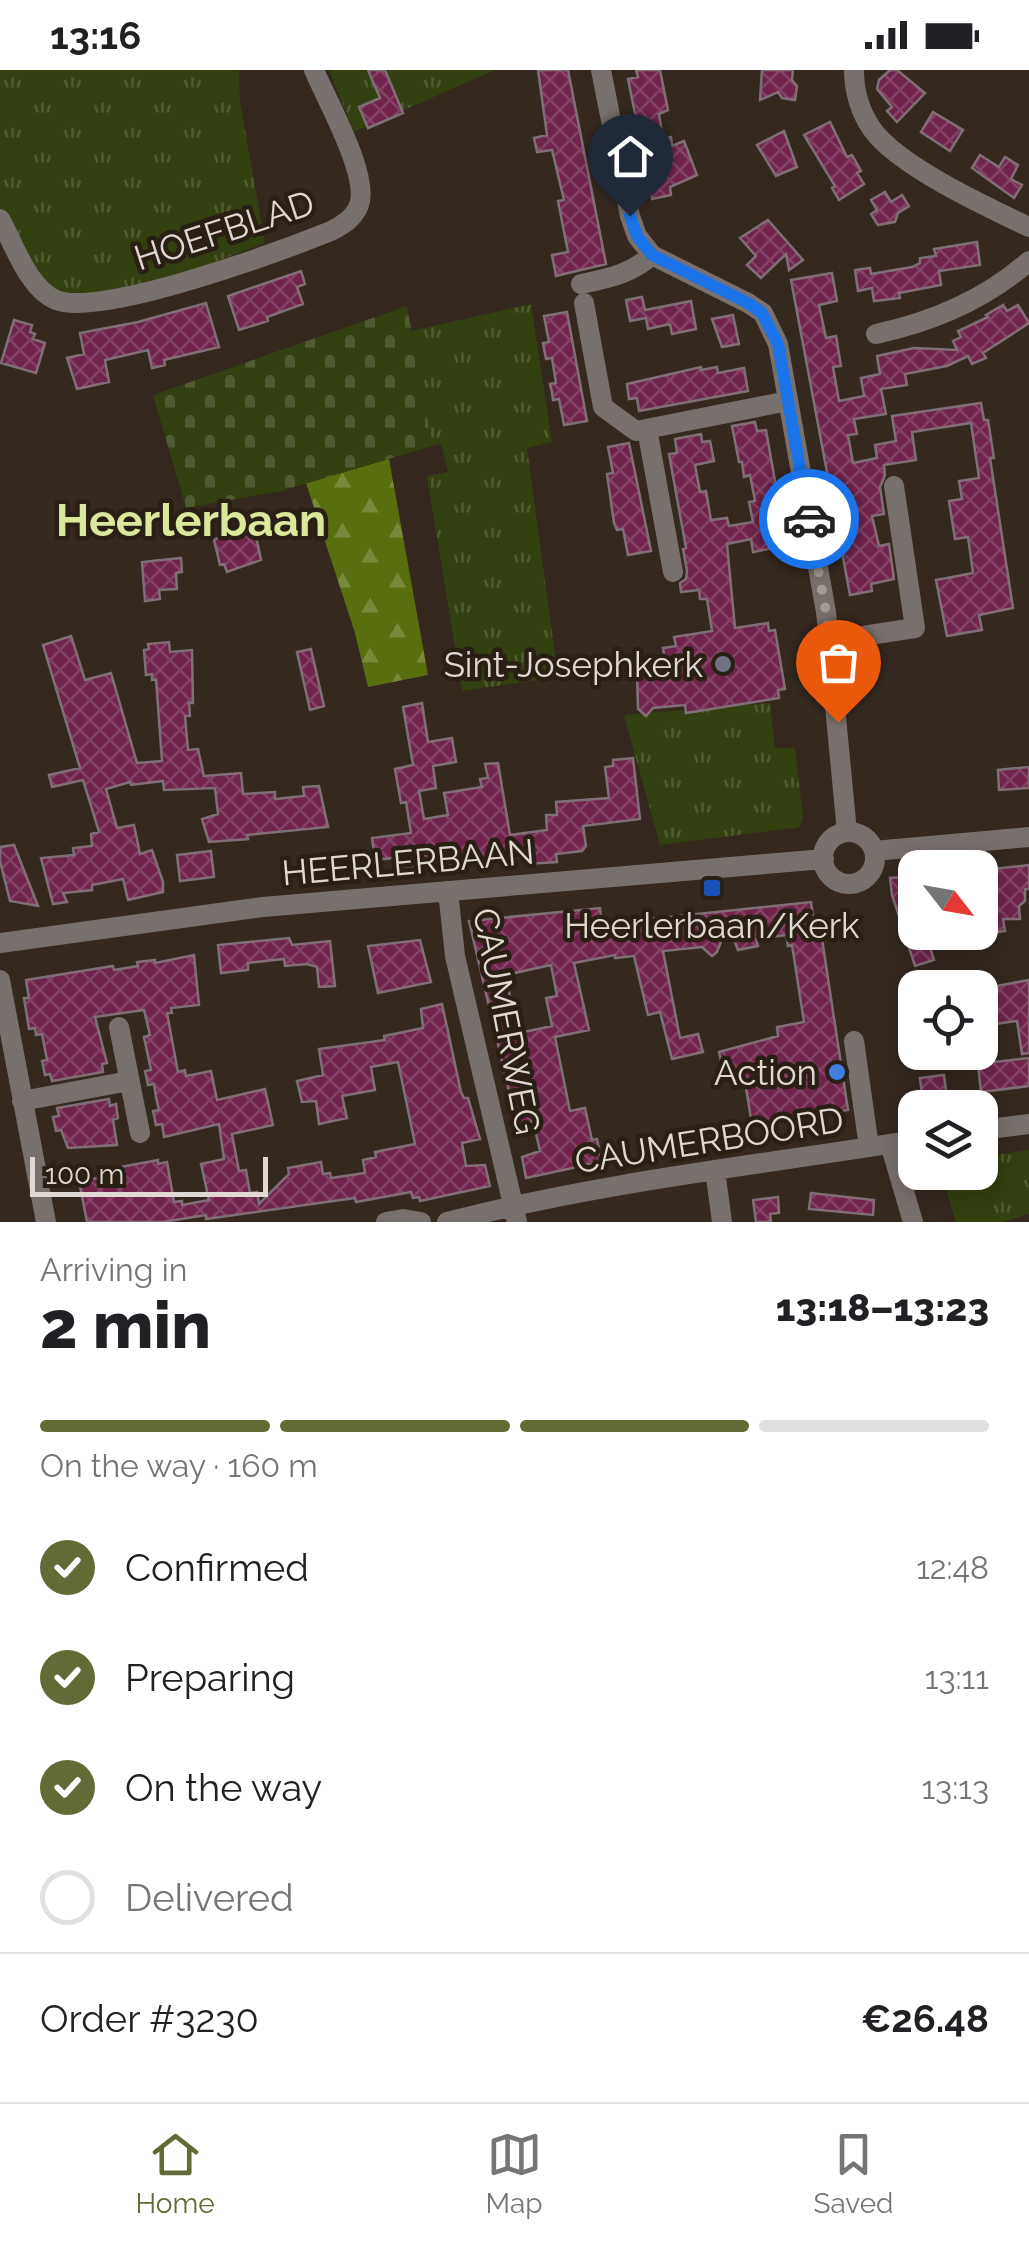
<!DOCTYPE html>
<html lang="en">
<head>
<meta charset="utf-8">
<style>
  body { margin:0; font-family:Raleway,sans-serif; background:#f6f6f6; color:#202124; height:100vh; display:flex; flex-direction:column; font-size:38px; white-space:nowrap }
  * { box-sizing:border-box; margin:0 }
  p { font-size:32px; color:#757577 }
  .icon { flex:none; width:55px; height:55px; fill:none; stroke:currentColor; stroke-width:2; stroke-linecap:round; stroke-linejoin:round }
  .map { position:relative; height:1152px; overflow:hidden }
  .details { display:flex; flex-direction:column; background:#fff; flex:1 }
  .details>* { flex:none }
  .needle { width:65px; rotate:121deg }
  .buttons { position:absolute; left:898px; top:780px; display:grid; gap:20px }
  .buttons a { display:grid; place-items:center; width:100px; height:100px; border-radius:20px; background:#fff; box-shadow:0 5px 25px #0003; font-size:50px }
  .scale { position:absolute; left:30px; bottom:25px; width:238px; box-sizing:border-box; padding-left:10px; border:5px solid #e0d8d2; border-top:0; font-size:28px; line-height:35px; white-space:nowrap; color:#e0d8d2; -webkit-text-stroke:8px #2a1f15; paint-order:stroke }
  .pin { position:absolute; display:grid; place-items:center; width:85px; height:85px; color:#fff; margin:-102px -42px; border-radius:50% 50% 50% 0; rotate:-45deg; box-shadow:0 0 10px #0007 }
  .pin .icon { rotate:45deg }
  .courier { position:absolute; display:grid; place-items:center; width:100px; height:100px; margin:-50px; border:8px solid #1a73e8; border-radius:50%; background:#fff; color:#222; box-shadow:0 2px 12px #0007 }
  .overview em { font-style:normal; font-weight:800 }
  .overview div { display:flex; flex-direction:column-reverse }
  .overview { display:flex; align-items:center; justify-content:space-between; height:170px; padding:0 40px }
  h1 { font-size:65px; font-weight:800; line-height:75px }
  .bar { display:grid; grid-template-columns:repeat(4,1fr); gap:15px 10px; align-content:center; height:120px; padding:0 40px }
  .bar i { height:12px; border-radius:8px; background:#e0e0e0 }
  .bar .current { background:#626a36 }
  .bar p { grid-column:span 4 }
  .line { display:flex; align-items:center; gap:25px; padding:0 40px; border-top:2px solid #e0e0e0 }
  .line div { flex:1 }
  ol { padding:0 40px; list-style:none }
  li { display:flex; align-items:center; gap:30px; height:110px }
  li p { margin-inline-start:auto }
  li .icon { padding:10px; border-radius:50%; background:#626a36; color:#fff; stroke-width:4 }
  li:last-child { color:#757577 }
  li i { width:55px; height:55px; border:5px solid #e0e0e0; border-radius:50% }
  .status { display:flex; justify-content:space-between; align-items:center; height:70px; padding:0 50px; background:#fff; direction:ltr }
  .status svg { height:28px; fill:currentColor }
  .tabs { display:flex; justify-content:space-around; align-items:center; height:140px; border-top:2px solid #e0e0e0; background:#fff; font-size:28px; color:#757577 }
  .tabs a { display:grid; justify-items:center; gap:5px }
  .tabs .current { color:#626a36 }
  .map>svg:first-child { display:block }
</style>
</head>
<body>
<div class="status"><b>13:16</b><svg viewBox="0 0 49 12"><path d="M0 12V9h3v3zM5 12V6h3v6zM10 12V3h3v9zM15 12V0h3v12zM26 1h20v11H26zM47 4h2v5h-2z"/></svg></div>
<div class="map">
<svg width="1029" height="1152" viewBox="0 0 1029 1152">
  <defs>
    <pattern id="grass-tufts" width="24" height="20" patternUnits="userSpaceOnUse" patternTransform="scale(2.5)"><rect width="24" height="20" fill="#33400f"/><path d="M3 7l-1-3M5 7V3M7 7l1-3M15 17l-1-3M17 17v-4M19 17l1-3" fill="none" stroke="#505b31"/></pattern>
    <pattern id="forest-firs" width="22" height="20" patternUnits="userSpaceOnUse" patternTransform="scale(2.5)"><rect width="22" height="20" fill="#586e0f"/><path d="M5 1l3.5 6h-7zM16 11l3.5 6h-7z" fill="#78893c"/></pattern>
    <pattern id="cemetery-stones" width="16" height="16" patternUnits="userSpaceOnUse" patternTransform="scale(2.5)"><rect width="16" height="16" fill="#33400f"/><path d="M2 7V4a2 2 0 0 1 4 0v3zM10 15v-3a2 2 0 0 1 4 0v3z" fill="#505b31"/></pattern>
    <pattern id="building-cross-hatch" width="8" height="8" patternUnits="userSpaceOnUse" patternTransform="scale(2.5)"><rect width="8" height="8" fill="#70244c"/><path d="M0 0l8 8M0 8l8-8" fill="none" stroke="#844365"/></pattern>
  </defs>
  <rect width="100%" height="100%" fill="#34281f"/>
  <path fill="url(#grass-tufts)" d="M0 0H239L240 32 265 173 178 206 79 228 49 217 0 142Z
    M329 0H495L354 62Z
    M531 234 552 372 527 378 558 607 462 621 427 406 448 402 441 374 432 376 411 261Z
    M770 633 775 678H795L803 747 800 757 660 775 624 645Z
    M1029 1080V1144L1002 1152H956L941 1103 980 1102V1087Z"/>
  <path fill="url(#forest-firs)" d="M389 389 428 605 368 617 355 563 306 413Z"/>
  <path fill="url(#cemetery-stones)" d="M407 236 432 376 281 421 186 438 153 325Z"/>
  <path fill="url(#building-cross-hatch)" stroke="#806f76" stroke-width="2.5" fill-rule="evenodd" d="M368 0H385L403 43 368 58 359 37 380 28Z
    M538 0H568L606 194 556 206 552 185 568 182 558 131 564 130 552 80 537 82 534 68 547 65Z
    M636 0H660L668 40 659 44 663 69 671 67 672 76 684 71 697 105 670 117 671 125 652 129 628 9 638 7Z
    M762 0H793L792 10 797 16 795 30 782 28 778 22 760 30Z
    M890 0H897L925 23 897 52 887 41 892 37 877 19 879 10Z
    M933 42 963 60 950 81 921 62Z
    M830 52 847 87 852 85 861 101 857 103 864 114 839 130 832 118 835 116 804 65Z
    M784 61 797 97 776 106 757 75Z
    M980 85 999 97 1005 87 1018 95 1011 109 1022 115 1014 128 972 98Z
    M885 122 891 132 902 125 909 136 898 143 895 152 878 155 871 144 877 140 871 130Z
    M768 150 803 190 789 200 786 184 761 208 747 195 756 186 740 168Z
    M977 172 980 195 939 201 941 215 899 223 900 228 874 231 872 218 858 221 855 200 870 198 871 204 912 197 920 193V188L936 186 934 179Z
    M301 201 305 214 297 217 303 234 267 247 268 251 239 260 228 226Z
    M832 203 837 231 819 235 826 268 836 266 841 296 833 297 839 331 864 326 861 308 880 304 877 286 914 278 957 280 953 271 961 267 958 261 988 247 986 245 1003 235 1007 241 1018 235 1029 253 983 283 986 288 972 294 968 286 947 296 905 304 907 315 881 319 886 344 854 349 857 364 848 365 853 393 877 388 875 375 896 371 892 346 981 333 984 350H988L994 388H990L1013 538 979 545 982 560 947 566 936 510 973 503 968 467 955 469 949 431 962 429 959 411 979 408 971 353 912 362 916 390 884 395 885 405 880 417 884 444 872 446 879 476 889 474 894 509 871 514 872 521 850 525 791 210Z
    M642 227 645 240 691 231 696 259 672 264 670 254 648 259 646 248 630 251 626 230Z
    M206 233 219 277 164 290 165 295 152 298 148 280 105 290 109 312 77 319 67 288 84 284 80 263 138 252Z
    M567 242 587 351 564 355 559 329 553 330 552 322 550 314 556 313 552 288 546 289 543 273 549 272 544 246Z
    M733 245 739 274 722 277 712 249Z
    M14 250 32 255 30 262 35 264 33 269 45 273 36 303 1 293Z
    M701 297V300L717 297 718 303 744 298 748 321 639 341 637 328 629 329 627 314Z
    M755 352 757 361 766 360 784 462 777 463 779 477 753 482 751 469 727 474 735 558 768 553 769 561 775 560 785 619 778 620 779 628 686 643 685 635 653 638 646 646 638 639 637 602 666 600 663 578 676 576 674 567 712 561 707 529H700L699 520 681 522 680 513 686 509 687 501 683 479 686 478 669 384 677 383 675 369 701 364 702 372 710 371 714 391 695 395 700 422 706 421 711 450 727 448 729 456 753 452 749 432 755 431 750 405 744 407 742 392H739L732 356Z
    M629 373 651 481 628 485 623 459 617 460 614 453 607 404 613 403 608 377Z
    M240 457 242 461 254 457 261 490 227 502 224 494 220 495 214 470Z
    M181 488 182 502 176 503 177 519 159 520 160 529 145 531 142 492Z
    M71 566 85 610 111 603 137 693 162 691 156 609 152 610V604L146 605 144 580 149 579 148 574 169 572 170 582 192 580 193 633H189L190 646H185L188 680 198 679 204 706 241 703 243 724 275 722V729L304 726 303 717 319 716 328 757 247 765 248 769 209 772 202 749 218 744 215 718 164 720 163 711 131 715 130 712 106 719 117 758 134 755 140 784 152 780 163 812V822L128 830 123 809 92 815V820L63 823 67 832 53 834 41 788 74 785 73 778 92 776 91 764 99 762 83 710 52 717 49 705 80 698 43 575Z
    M311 579 324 636 310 640 297 582Z
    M422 633 428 672 452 668 456 692 433 696 436 718 419 721 424 749 448 745 444 723 482 717 480 709 488 708 485 694 498 693 510 765 547 760 546 745H557L556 732 609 728 605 697 613 696V690L633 688 640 749 583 756 586 776 582 781 556 784 557 792 527 794 526 787 403 798 402 787 375 790 372 768 411 763 406 732 401 733 395 699 413 695 403 637Z
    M1029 697V718L999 720 998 700Z
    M14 775 38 836 10 831 0 791V777Z
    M211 781 214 807 180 811 177 785Z
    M1029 795V819H1025V831L1019 836 1020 849H1003L1005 861 980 865V838H987L983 800Z
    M915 806V862H925L934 890 915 896 892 825 890 808Z
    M811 832 816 870 822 869 848 1040 752 1055 744 1005 732 1007 729 993 722 995 719 982 778 966 777 957 804 952 792 875 788 876 786 865 756 869 758 876 738 880 728 854 717 882 712 886 702 877 663 881 680 968 698 964 703 982 672 989 660 942 648 945 634 886 615 888V885L574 893 589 960 555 967 570 1041 585 1038 592 1070 597 1069 601 1089 596 1090V1093L526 1108 522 1087 540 1081 533 1051 517 1055 469 851 600 838 602 854ZM551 895 557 926 546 928 552 956 519 963 505 905Z
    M289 868 292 875 330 871 335 916 319 917 317 897 307 894 285 896 284 889 248 893V900L221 903 218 875Z
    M420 870 431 912 378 923 368 876Z
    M194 885 199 935 171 938 172 943H167L178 1002 185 1000 186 1006 211 1001 217 1030 265 1019 273 1055 232 1064 239 1101 246 1100 250 1123 257 1122 259 1134 289 1104 288 1098 321 1092 323 1104 330 1103 331 1108 365 1103 363 1090 376 1087 375 1082 415 1074 398 992 371 997 375 1020 342 1026 347 1048 319 1054 316 1031 302 1032 297 1011 323 1005 319 979 385 970 384 966 423 958 421 939 442 934 461 1022 464 1028H468L480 1069 462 1073 466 1096 485 1095 490 1116 420 1131 419 1127 413 1128 411 1122 356 1132 355 1128 206 1149V1145L163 1152H87L79 1111 111 1106 110 1099 158 1090V1094L167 1092 174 1132 182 1131V1135L209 1130 201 1094 224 1089 219 1054 164 1067 162 1054 156 1055 153 1041 159 1040 156 1027 154 1014 148 1015 145 1001 151 1000 144 967 150 965 144 940 95 947 107 993 102 994 103 1002 52 1011 50 1004 45 1005 42 991 47 990 42 964 36 965 35 958 29 959 24 928H29L26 910 113 896 114 900 138 896 137 892 155 890V893Z
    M1029 910V983L1022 984 1017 951 980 956V919Z
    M980 978 995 992 1029 988V1016L981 1022 978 994Z
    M944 1005 947 1029 923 1032 920 1008Z
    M109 1029 110 1036 116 1034 118 1048 113 1050 117 1075 68 1078 61 1060 56 1061 53 1047 59 1046 57 1038Z
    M811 1123 874 1130 873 1145 809 1139Z
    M778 1127 779 1143 770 1144 771 1152H756L753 1130Z"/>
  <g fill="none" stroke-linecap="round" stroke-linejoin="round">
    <path stroke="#78706c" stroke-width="20" d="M601 0 630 146 637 166 652 185 748 233 763 243 778 274 826 542 847 762
      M854 0C854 20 860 42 872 59 898 96 987 137 1029 157
      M0 149C14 174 28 218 56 230 101 248 281 181 331 161 343 155 354 148 359 135 370 106 326 29 314 0
      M581 214C609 208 631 204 652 185
      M584 233 603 337 636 361 788 331
      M876 264C932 252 986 229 1029 191
      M647 359 673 502
      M830 571 915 558 894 416
      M823 788a26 26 0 1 1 52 0a26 26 0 1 1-52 0Z
      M874 781 1029 767
      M448 821 455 886 517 1152
      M0 873 263 837 824 789
      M0 910 46 1152
      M119 957 140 1063
      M854 971 869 1077
      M22 1031 129 1011
      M980 1060 1029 1054
      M890 1074 913 1152
      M715 1100 722 1152
      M386 1152 403 1149 421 1152
      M447 1152C601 1112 759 1095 915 1070"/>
  </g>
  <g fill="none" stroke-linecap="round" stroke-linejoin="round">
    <path stroke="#a49a93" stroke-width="10" stroke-dasharray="0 18" d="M809 449 826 542 838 652"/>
    <path stroke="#1a73e8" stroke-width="12" d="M630 146 637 166 652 185 748 233 762 243 778 274 809 449"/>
  </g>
  <circle fill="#6b7280" stroke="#2a1f15" stroke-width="4" cx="723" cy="594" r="10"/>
  <rect fill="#1a4fb4" stroke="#2a1f15" stroke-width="4" x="702" y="808" width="20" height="20" rx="5"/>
  <circle fill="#3f7fe0" stroke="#2a1f15" stroke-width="4" cx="837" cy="1002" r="10"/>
  <g text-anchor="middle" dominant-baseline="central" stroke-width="9" stroke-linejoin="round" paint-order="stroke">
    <g font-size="35" fill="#e0d8d2" stroke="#2a1f15">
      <text transform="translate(224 160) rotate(-18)">HOEFBLAD</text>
      <text transform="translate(408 792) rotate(-5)">HEERLERBAAN</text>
      <text transform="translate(507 951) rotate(79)">CAUMERWEG</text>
      <text transform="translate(709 1070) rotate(-9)">CAUMERBOORD</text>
    </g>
    <g font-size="35" fill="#e0d8d2" stroke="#2a1f15" text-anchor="end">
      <text x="703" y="594">Sint-Josephkerk</text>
      <text x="712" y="855" text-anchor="middle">Heerlerbaan/Kerk</text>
      <text x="817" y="1002">Action</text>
    </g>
    <g font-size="45" font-weight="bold" fill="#dae89b" stroke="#2a1f15">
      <text x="191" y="450">Heerlerbaan</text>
    </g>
  </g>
</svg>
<div class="buttons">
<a><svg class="needle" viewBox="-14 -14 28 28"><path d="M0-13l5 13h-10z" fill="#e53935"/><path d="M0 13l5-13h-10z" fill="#757577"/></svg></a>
<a><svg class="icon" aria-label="locate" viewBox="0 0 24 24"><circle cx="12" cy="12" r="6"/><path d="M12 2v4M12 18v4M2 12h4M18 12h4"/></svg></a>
<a><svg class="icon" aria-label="layers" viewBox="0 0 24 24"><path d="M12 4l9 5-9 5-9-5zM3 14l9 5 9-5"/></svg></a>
</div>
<div class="scale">100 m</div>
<div class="pin" style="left:838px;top:652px;background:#ea580c"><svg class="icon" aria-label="bag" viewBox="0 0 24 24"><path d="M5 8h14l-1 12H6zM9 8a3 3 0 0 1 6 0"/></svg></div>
<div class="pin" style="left:630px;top:146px;background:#1f2937"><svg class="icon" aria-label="home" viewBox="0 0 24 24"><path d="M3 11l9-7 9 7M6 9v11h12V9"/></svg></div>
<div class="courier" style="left:809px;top:449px"><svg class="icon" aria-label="car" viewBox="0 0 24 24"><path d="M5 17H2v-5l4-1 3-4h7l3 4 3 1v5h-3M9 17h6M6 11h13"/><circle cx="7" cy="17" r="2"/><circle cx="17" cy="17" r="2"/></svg></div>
</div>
<section class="details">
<div class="overview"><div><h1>2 min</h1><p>Arriving in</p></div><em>13:18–13:23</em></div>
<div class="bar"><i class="current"></i><i class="current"></i><i class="current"></i><i></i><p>On the way · 160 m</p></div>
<ol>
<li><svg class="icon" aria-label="check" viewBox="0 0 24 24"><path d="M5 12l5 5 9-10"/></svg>Confirmed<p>12:48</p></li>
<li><svg class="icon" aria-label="check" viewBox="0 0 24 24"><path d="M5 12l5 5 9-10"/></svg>Preparing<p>13:11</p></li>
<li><svg class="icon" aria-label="check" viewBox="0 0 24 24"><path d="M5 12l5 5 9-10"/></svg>On the way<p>13:13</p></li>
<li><i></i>Delivered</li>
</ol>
<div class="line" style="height:130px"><div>Order #3230</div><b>€26.48</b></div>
</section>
<nav class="tabs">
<a class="current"><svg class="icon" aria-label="home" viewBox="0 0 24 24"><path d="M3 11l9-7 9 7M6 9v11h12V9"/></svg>Home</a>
<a><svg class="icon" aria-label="map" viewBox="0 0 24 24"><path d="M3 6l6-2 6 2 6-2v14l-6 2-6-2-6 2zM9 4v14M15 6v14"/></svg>Map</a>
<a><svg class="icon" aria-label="saved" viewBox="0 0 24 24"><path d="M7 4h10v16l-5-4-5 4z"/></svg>Saved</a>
</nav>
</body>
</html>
